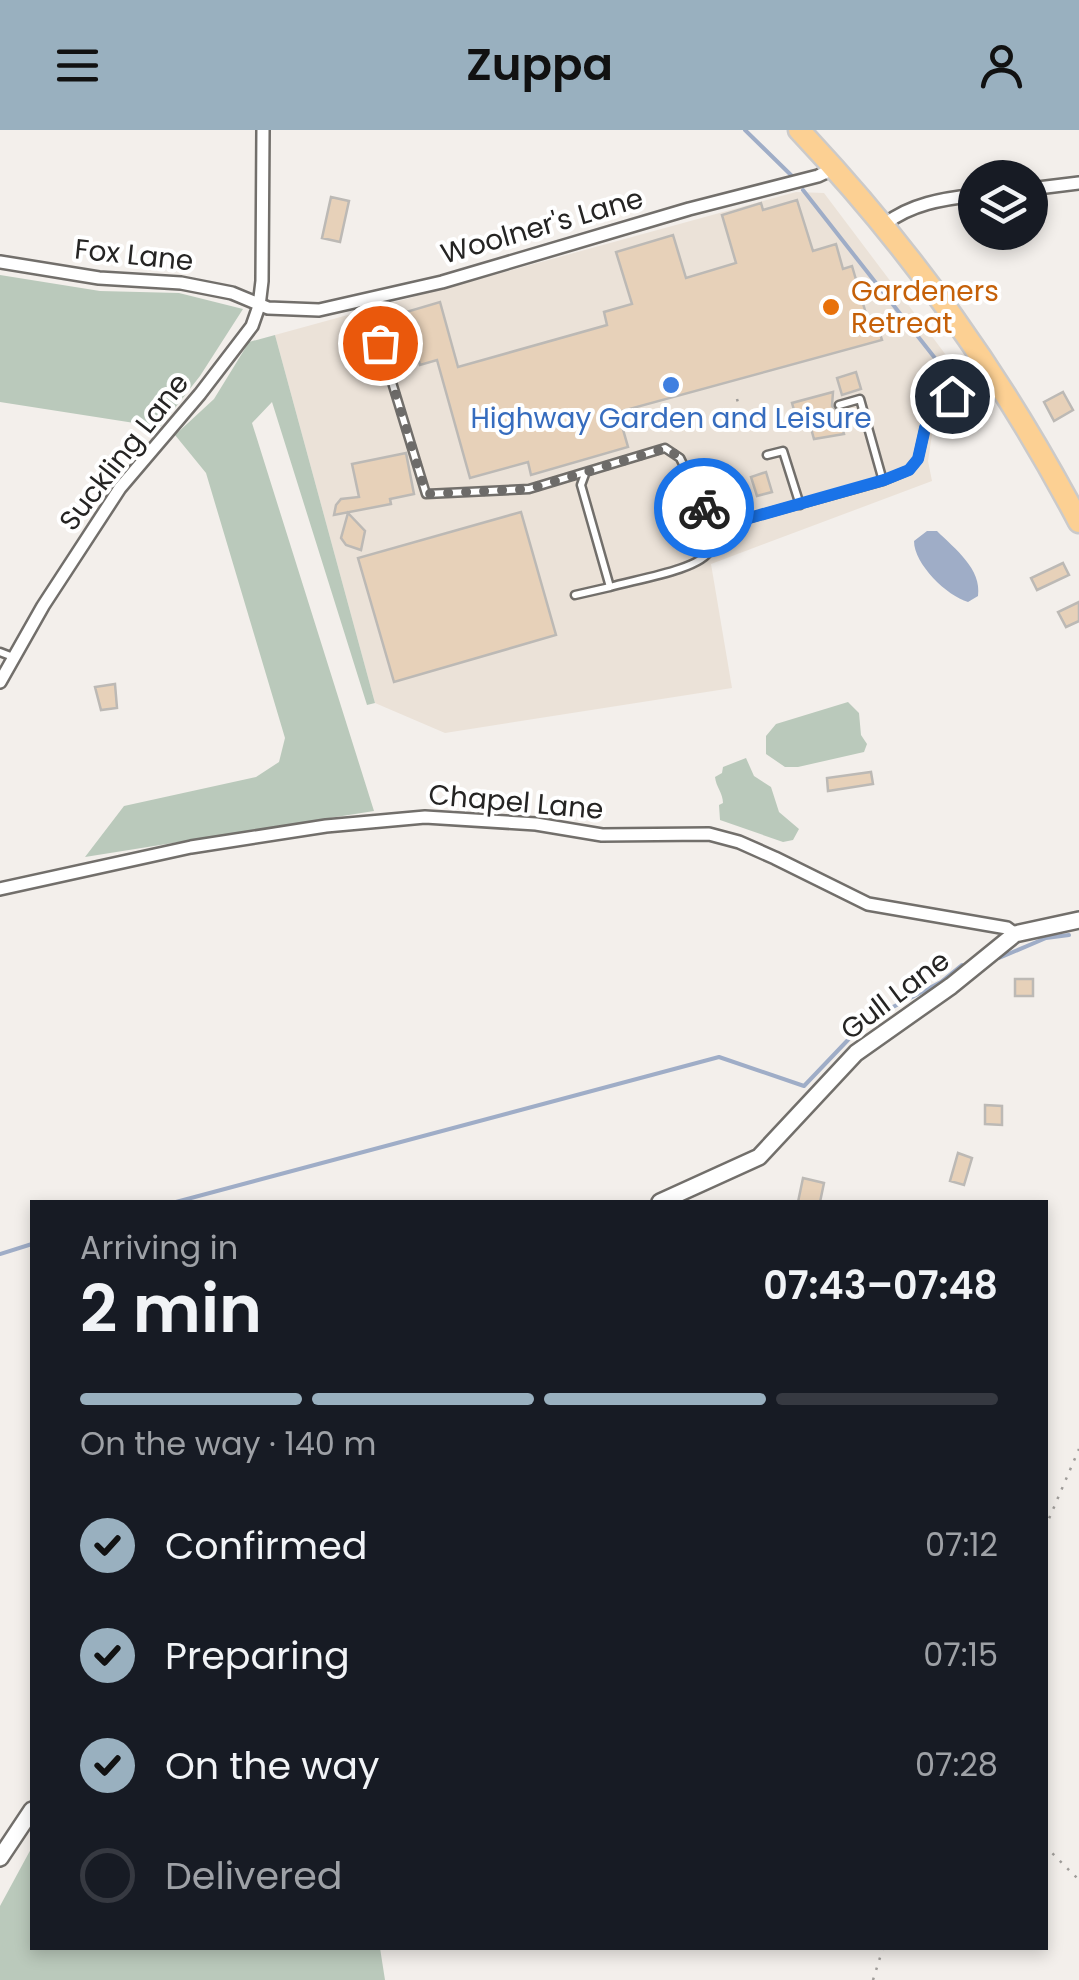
<!DOCTYPE html>
<html lang="en">
<head>
<meta charset="utf-8">
<style>
  body { margin:0; font-family:Poppins,sans-serif; background:#20242c; color:#f1f3f6; height:100vh; display:flex; flex-direction:column; font-size:38px; white-space:nowrap }
  * { box-sizing:border-box; margin:0 }
  p { font-size:32px; color:#9ea1a6 }
  .icon { flex:none; width:55px; height:55px; fill:none; stroke:currentColor; stroke-width:2; stroke-linecap:round; stroke-linejoin:round }
  .map { position:relative; flex:1; overflow:hidden }
  .details { position:absolute; left:30px; top:1070px; width:1018px; height:750px; display:flex; flex-direction:column; background:#171b24; border-radius:0px; box-shadow:0 5px 15px #0003 }
  .details>* { flex:none }
  .fabs { position:absolute; left:958px; top:30px; display:grid; gap:20px }
  .fabs a { display:grid; place-items:center; width:90px; height:90px; border-radius:50%; background:#171b24; box-shadow:0 5px 15px #0003; font-size:50px }
  .pin { position:absolute; display:grid; place-items:center; width:85px; height:85px; color:#fff; margin:-42px; border:5px solid #fff; border-radius:50%; box-shadow:0 2px 10px #0007 }
  .courier { position:absolute; display:grid; place-items:center; width:100px; height:100px; margin:-50px; border:8px solid #1a73e8; border-radius:50%; background:#fff; color:#222; box-shadow:0 2px 12px #0007 }
  .head em { font-style:normal; font-weight:600 }
  .head div { display:flex; flex-direction:column-reverse }
  .head { display:flex; align-items:center; justify-content:space-between; height:170px; padding:0 50px }
  h1 { font-size:65px; font-weight:600; line-height:75px }
  .bar { display:grid; grid-template-columns:repeat(4,1fr); gap:15px 10px; align-content:center; height:120px; padding:0 50px }
  .bar i { height:12px; border-radius:8px; background:#363941 }
  .bar .on { background:#99b0bf }
  .bar p { grid-column:span 4 }
  ol { padding:0 50px; list-style:none }
  li { display:flex; align-items:center; gap:30px; height:110px }
  li p { margin-inline-start:auto }
  li .icon { padding:10px; border-radius:50%; background:#99b0bf; color:#111; stroke-width:4 }
  li:last-child { color:#9ea1a6 }
  li i { width:55px; height:55px; border:5px solid #363941; border-radius:50% }
  header { display:flex; justify-content:space-between; align-items:center; height:130px; padding:0 50px; background:#99b0bf; color:#111; font-size:45px; font-weight:600 }
  .map>svg:first-child { display:block }
</style>
</head>
<body>
<header><svg class="icon" aria-label="menu" viewBox="0 0 24 24"><path d="M4 6h16M4 12h16M4 18h16"/></svg>Zuppa<svg class="icon" aria-label="person" viewBox="0 0 24 24"><circle cx="12" cy="8" r="4"/><path d="M4 21q1-7 8-7t8 7"/></svg></header>
<div class="map">
<svg width="1079" height="1850" viewBox="0 0 1079 1850">
  <rect width="100%" height="100%" fill="#f3efeb"/>
  <path fill="#ebe2d8" d="M796 62 824 63 955 237 942 247 960 273 933 298 928 331 932 351 711 434 732 558 445 603 375 573 275 205Z"/>
  <path fill="#bac9bb" d="M0 145 100 161 179 163 243 179 200 246 160 297 0 272Z
    M275 205 375 573 367 575 272 272 252 293 374 681 85 727 124 676 256 647 279 632 285 608 206 343 175 305 214 269 249 212Z
    M848 572 859 583 861 605 867 614 864 622 798 637H785L766 624V606L776 594Z
    M746 628 754 646 771 657 779 682 799 699 793 710 783 712 720 690 719 675 723 673C723 663 716 657 715 647L722 643 723 637Z
    M32 1717V1818H380L385 1850H0V1776Z"/>
  <path fill="#9fadc7" d="M927 401H937C955 419 982 439 978 466L968 472C947 466 914 434 914 411Z"/>
  <g fill="none" stroke-linecap="round" stroke-linejoin="round">
    <path stroke="#9fadc7" stroke-width="4" d="M745 0 793 47
      M803 60 949 246
      M999 828 1046 808 1069 805
      M176 1072 719 927 804 956 866 891 941 852 962 835
      M0 1124 32 1114"/>
  </g>
  <path fill="#e7d1b9" stroke="#bcb9b5" stroke-width="2.5" d="M331 67 349 71 340 112 322 108Z
    M797 70 813 121 836 114 843 139 852 136 867 187 874 185 882 210 618 282 628 317 531 345 528 332 470 348 437 230 420 235 406 182 440 172 458 237 607 195 604 182 632 174 616 122 673 105 686 148 736 133 722 85 761 73 763 80Z
    M856 242 861 259 842 265 837 248Z
    M833 262 832 276 838 282 844 304 814 309 807 284 796 287 792 273Z
    M1063 262 1073 280 1054 291 1044 272Z
    M406 323 414 364 390 369 391 374 334 385 336 375 341 369 359 367 352 334Z
    M766 342 772 362 757 366 751 347Z
    M521 382 556 505 394 552 358 428Z
    M348 383 365 401 361 420 346 415 341 408Z
    M1063 433 1069 445 1037 460 1031 448Z
    M1079 472V491L1066 497 1058 482Z
    M115 554 117 578 101 580 95 557Z
    M871 642 873 654 828 661 827 648Z
    M1015 849H1033V866H1015Z
    M985 975 1002 976V995L985 994Z
    M958 1023 972 1028 964 1055 950 1051Z
    M803 1048 824 1053 820 1072H798Z"/>
  <g fill="none" stroke-linecap="round" stroke-linejoin="round">
    <g stroke="#726f6b" stroke-width="11">
      <path id="service" d="M373 190 426 364 529 359 665 318 680 328 708 386 728 394 883 351 909 340 918 329 925 298 935 280 988 246
        M839 275 860 269 883 351
        M767 325 783 321 800 375
        M585 344 581 355 610 457C632 450 701 440 710 420 714 411 710 398 708 387
        M575 465 610 457
        M0 522 13 527"/>
    </g>
    <g stroke="#726f6b" stroke-width="16">
      <path id="minor" d="M1030 59 1079 53
        M885 94C911 74 942 69 975 65
        M0 132 99 148 181 153 232 163 268 178 319 180 442 152 689 79 818 46 835 38
        M0 552 43 476 120 358 200 264 252 196 259 176 262 151 263 0
        M0 759 191 717 326 696 425 687 536 694 602 705 709 704 739 712 775 728 868 774 1007 798 1015 804"/>
    </g>
    <g stroke="#726f6b" stroke-width="20">
      <path id="tertiary" d="M660 1072 759 1027 856 923 951 856 1015 804 1079 790
        M0 1728 32 1680"/>
    </g>
    <g stroke="#cbcaca" stroke-width="25">
      <path id="trunk" d="M799 0C912 120 1002 246 1079 392"/>
    </g>
    <path stroke="#a09d9a" stroke-width="2.5" stroke-dasharray="2.5 8" stroke-linecap="butt" d="M737 269 745 298
      M1045 1398 1079 1319
      M1045 1716 1079 1750
      M873 1850 883 1818"/>
    <use href="#service" stroke="#fff" stroke-width="6"/>
    <use href="#minor" stroke="#fff" stroke-width="11"/>
    <use href="#tertiary" stroke="#fff" stroke-width="15"/>
    <use href="#trunk" stroke="#fcd093" stroke-width="20"/>
  </g>
  <g fill="none" stroke-linecap="round" stroke-linejoin="round">
    <path stroke="#6d6b69" stroke-width="10" stroke-dasharray="0 18" d="M380 213 426 364 529 359 666 318 680 328 704 378"/>
    <path stroke="#1a73e8" stroke-width="12" d="M704 378 708 386 728 394 884 350 909 340 918 329 925 298 935 280 952 266"/>
  </g>
  <circle fill="#e8710a" stroke="#fff" stroke-width="4" cx="831" cy="177" r="10"/>
  <circle fill="#3f7fe0" stroke="#fff" stroke-width="4" cx="671" cy="255" r="10"/>
  <g text-anchor="middle" dominant-baseline="central" stroke-width="8" stroke-linejoin="round" paint-order="stroke">
    <g font-size="28" fill="#252423" stroke="#fff">
      <text transform="translate(542 96) rotate(-16)">Woolner's Lane</text>
      <text transform="translate(134 125) rotate(6)">Fox Lane</text>
      <text transform="translate(124 322) rotate(-52)">Suckling Lane</text>
      <text transform="translate(516 672) rotate(5)">Chapel Lane</text>
      <text transform="translate(895 865) rotate(-37)">Gull Lane</text>
    </g>
    <g font-size="28" fill="#c56008" stroke="#fff" text-anchor="start">
      <text x="851" y="161">Gardeners<tspan x="851" dy="32">Retreat</tspan></text>
    </g>
    <g font-size="28" fill="#366cbe" stroke="#fff">
      <text x="671" y="288">Highway Garden and Leisure</text>
    </g>
  </g>
</svg>
<div class="fabs">
<a><svg class="icon" aria-label="layers" viewBox="0 0 24 24"><path d="M12 4l9 5-9 5-9-5zM3 14l9 5 9-5"/></svg></a>
</div>
<div class="pin" style="left:380px;top:213px;background:#ea580c"><svg class="icon" aria-label="bag" viewBox="0 0 24 24"><path d="M5 8h14l-1 12H6zM9 8a3 3 0 0 1 6 0"/></svg></div>
<div class="pin" style="left:952px;top:266px;background:#1f2937"><svg class="icon" aria-label="home" viewBox="0 0 24 24"><path d="M3 11l9-7 9 7M6 9v11h12V9"/></svg></div>
<div class="courier" style="left:704px;top:378px"><svg class="icon" aria-label="bike" viewBox="0 0 24 24"><circle cx="6" cy="16" r="4"/><circle cx="18" cy="16" r="4"/><path d="M6 16l4-8h5l3 8M10 8l3 8H6M13 5h3"/></svg></div>
<section class="details">
<div class="head"><div><h1>2 min</h1><p>Arriving in</p></div><em>07:43–07:48</em></div>
<div class="bar"><i class="on"></i><i class="on"></i><i class="on"></i><i></i><p>On the way · 140 m</p></div>
<ol>
<li><svg class="icon" aria-label="check" viewBox="0 0 24 24"><path d="M5 12l5 5 9-10"/></svg>Confirmed<p>07:12</p></li>
<li><svg class="icon" aria-label="check" viewBox="0 0 24 24"><path d="M5 12l5 5 9-10"/></svg>Preparing<p>07:15</p></li>
<li><svg class="icon" aria-label="check" viewBox="0 0 24 24"><path d="M5 12l5 5 9-10"/></svg>On the way<p>07:28</p></li>
<li><i></i>Delivered</li>
</ol>
</section>
</div>
</body>
</html>
